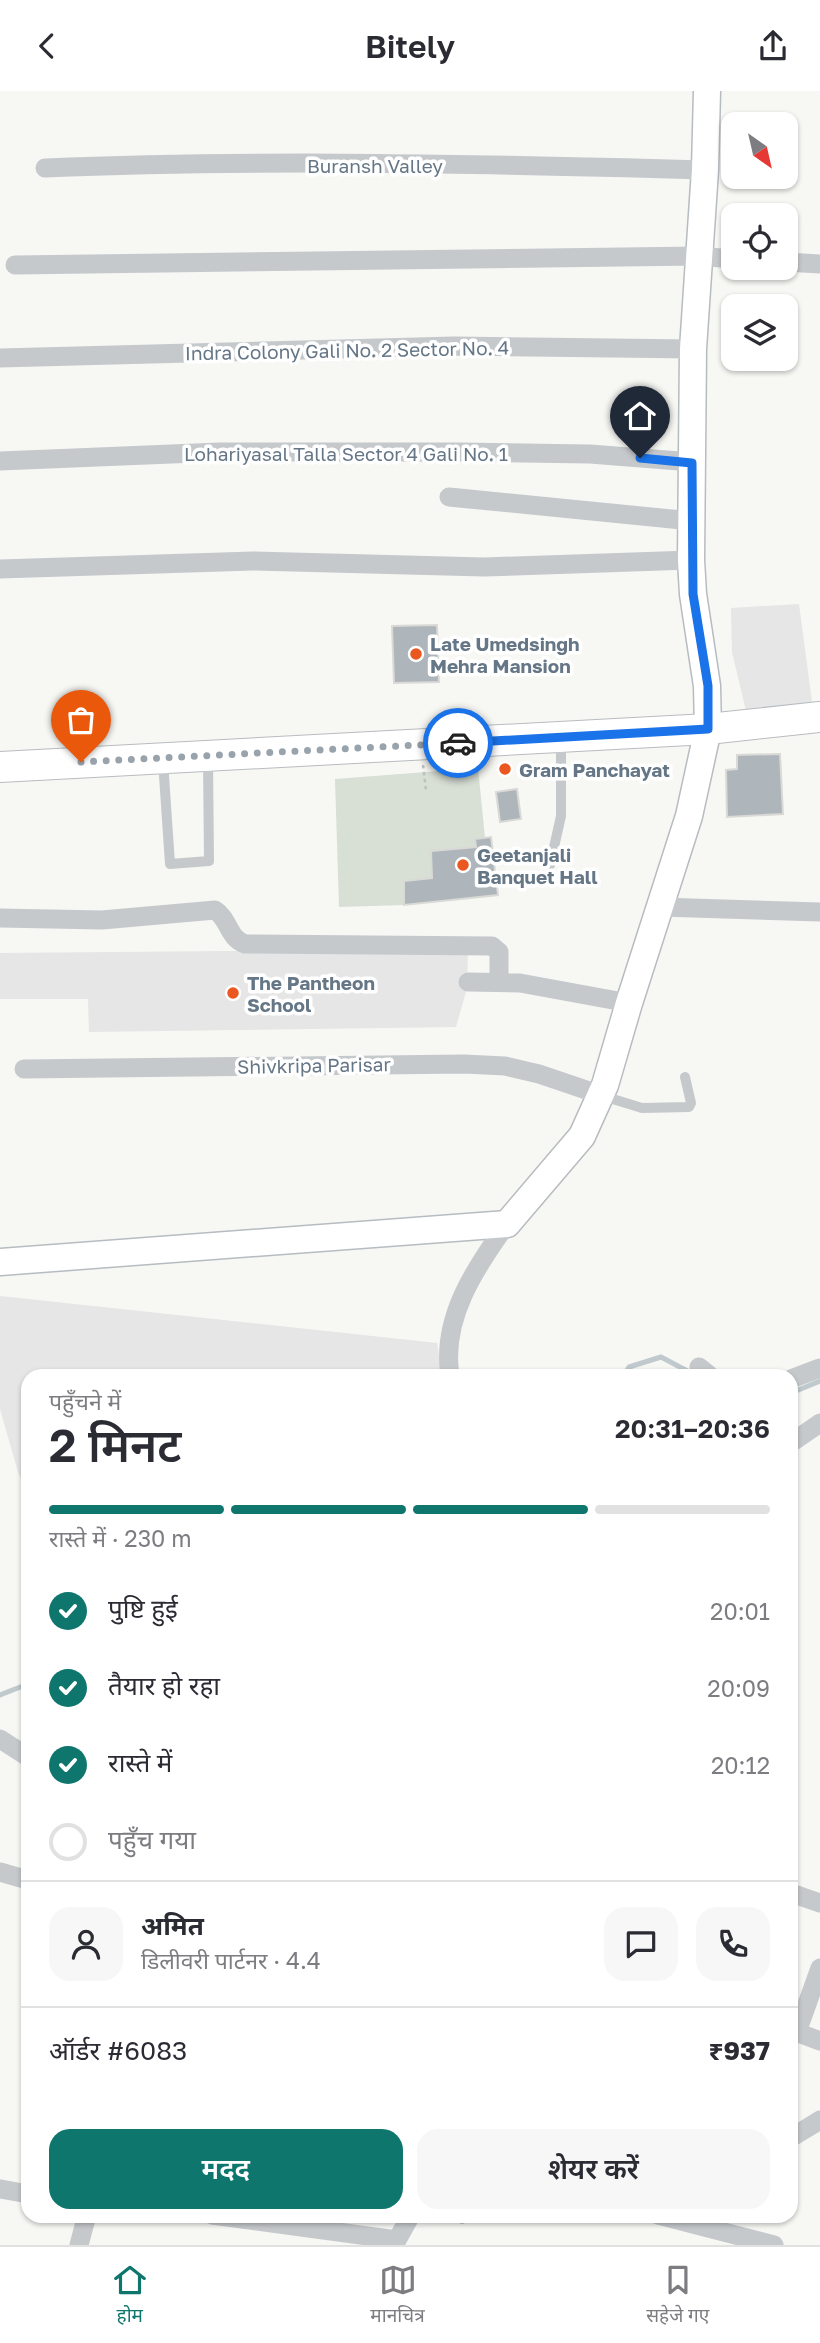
<!DOCTYPE html>
<html lang="hi">
<head>
<meta charset="utf-8">
<style>
  body { margin:0; font-family:"Golos Text","Noto Sans Devanagari",sans-serif; background:#f7f7f7; color:#2b2b33; height:100vh; display:flex; flex-direction:column; font-size:26px; white-space:nowrap }
  * { box-sizing:border-box; margin:0 }
  p { font-size:23px; color:#7c7c81 }
  .icon { flex:none; width:38px; height:38px; fill:none; stroke:currentColor; stroke-width:2; stroke-linecap:round; stroke-linejoin:round }
  .map { position:relative; flex:1; overflow:hidden }
  .details { position:absolute; left:21px; top:1278px; width:777px; height:854px; display:flex; flex-direction:column; background:#fff; border-radius:21px; box-shadow:0 2px 5px #0004 }
  .details>* { flex:none }
  .needle { width:46px; rotate:146deg }
  .fabs { position:absolute; left:721px; top:21px; display:grid; gap:14px }
  .fabs a { display:grid; place-items:center; width:77px; height:77px; border-radius:14px; background:#fff; box-shadow:0 2px 5px #0004; font-size:35px }
  .pin { position:absolute; display:grid; place-items:center; width:60px; height:60px; color:#fff; margin:-72px -30px; border-radius:50% 50% 50% 0; rotate:-45deg; box-shadow:0 0 7px #0007 }
  .pin .icon { rotate:45deg }
  .courier { position:absolute; display:grid; place-items:center; width:70px; height:70px; margin:-35px; border:5px solid #1a73e8; border-radius:50%; background:#fff; color:#222; box-shadow:0 2px 9px #0007 }
  .head em { font-style:normal; font-weight:600 }
  .head div { display:flex; flex-direction:column-reverse }
  .head { display:flex; align-items:center; justify-content:space-between; height:119px; padding:0 28px }
  h1 { font-size:46px; font-weight:600; line-height:52px }
  .bar { display:grid; grid-template-columns:repeat(4,1fr); gap:10px 7px; align-content:center; height:84px; padding:0 28px }
  .bar i { height:9px; border-radius:5px; background:#e1e1e2 }
  .bar .current { background:#0f766e }
  .bar p { grid-column:span 4 }
  .line { display:flex; align-items:center; gap:18px; padding:0 28px; border-top:2px solid #e1e1e2 }
  .line div { flex:1 }
  .round { display:grid; place-items:center; flex:none; width:74px; height:74px; border-radius:21px; background:#f7f7f7 }
  ol { padding:0 28px; list-style:none }
  li { display:flex; align-items:center; gap:21px; height:77px }
  li p { margin-inline-start:auto }
  li .icon { padding:7px; border-radius:50%; background:#0f766e; color:#fff; stroke-width:4 }
  li:last-child { color:#7c7c81 }
  li i { width:38px; height:38px; border:4px solid #e1e1e2; border-radius:50% }
  .primary-button { display:flex; gap:14px; margin-top:auto; padding:14px 28px }
  .primary-button a { flex:1; height:80px; border-radius:21px; background:#0f766e; color:#fff; font-size:28px; font-weight:600; line-height:80px; text-align:center }
  .primary-button a+a { background:#f7f7f7; color:#2b2b33 }
  header { display:flex; justify-content:space-between; align-items:center; height:91px; padding:0 28px; background:#fff; font-size:32px; font-weight:600 }
  .dock { display:flex; justify-content:space-around; align-items:center; height:98px; border-top:2px solid #e1e1e2; background:#fff; font-size:19px; color:#7c7c81 }
  .dock a { display:grid; justify-items:center; gap:4px }
  .dock .current { color:#0f766e }
  .map>svg:first-child { display:block }
</style>
</head>
<body>
<header><svg class="icon" aria-label="back" viewBox="0 0 24 24"><path d="M15 5l-7 7 7 7"/></svg>Bitely<svg class="icon" aria-label="share" viewBox="0 0 24 24"><path d="M12 15V3M7 8l5-5 5 5M5 13v7h14v-7"/></svg></header>
<div class="map">
<svg width="820" height="2154" viewBox="0 0 820 2154">
  <rect width="100%" height="100%" fill="#f7f7f4"/>
  <path fill="#e5e6e5" d="M799 513 812 611 746 620 732 561 731 517Z
    M468 858 467 897 456 936 89 941 88 908H0V862Z
    M0 1205 437 1252 442 1284H28V1403L18 1381 0 1318Z"/>
  <path fill="#d8dfd5" d="M478 677 485 747 475 748 476 756 431 760 432 787 404 790V814L339 816 335 688Z"/>
  <g fill="none" stroke-linecap="round" stroke-linejoin="round">
    <path stroke="#bfc9ce" stroke-width="5" d="M624 1284 629 1276 661 1266 695 1284
      M791 1302 820 1290
      M0 1604 28 1593"/>
  </g>
  <path fill="#aeb5bb" stroke="#d9d9d6" stroke-width="2" d="M437 534 439 591 394 592 392 535Z
    M780 663 783 723 727 726 726 679 737 678V664Z
    M517 698 521 728 500 731 496 701Z
    M491 746 498 804 404 814V790L432 787 431 760 476 756 475 748Z"/>
  <g fill="none" stroke-linecap="round" stroke-linejoin="round">
    <g stroke="#b7bcc1" stroke-width="29">
      <path id="secondary" d="M0 1171 507 1133 582 1045 605 994 629 912 689 725 708 638 707 595 693 503 691 469 693 258 705 79 707 0"/>
    </g>
    <g stroke="#b8bcc0" stroke-width="32">
      <path id="primary" d="M0 676 708 638 820 626"/>
    </g>
    <path stroke="#bec1c3" stroke-width="2.5" stroke-dasharray="3.5 3.5" stroke-linecap="butt" d="M423 674 426 699"/>
    <path stroke="#c5c9cc" stroke-width="10" d="M163 670 170 773 209 770 208 669
      M550 774 561 725V650
      M603 1005 642 1017 689 1016 691 1012 685 986
      M460 2124 462 2128"/>
    <path stroke="#c5c9cc" stroke-width="19" d="M45 77C265 68 485 73 705 79
      M786 171 820 173
      M15 174 698 165 733 168
      M0 267 454 255 693 258
      M0 370 220 361H459L590 363 692 371
      M449 406 692 430
      M0 478 253 470 484 476 691 469
      M660 816 820 821
      M0 827 102 829 215 819C229 828 228 847 245 853L492 855 499 861V891
      M468 891 520 892 629 912
      M24 978 464 973 505 975 539 983 601 1004
      M699 1276 709 1284
      M450 1284C441 1228 475 1177 507 1133
      M791 1288 820 1277
      M791 1352 820 1332
      M0 1648 28 1666
      M0 1781 28 1789
      M791 1802 820 1812
      M791 1939 820 1950
      M797 1941 820 1877
      M794 2045 820 2029
      M1 2098 28 2103
      M212 2124 397 2149
      M658 2124 774 2154
      M79 2154 87 2124
      M391 2154 397 2149 411 2124"/>
    <use href="#secondary" stroke="#fff" stroke-width="26"/>
    <use href="#primary" stroke="#fff" stroke-width="30"/>
  </g>
  <g fill="none" stroke-linecap="round" stroke-linejoin="round">
    <path stroke="#98a3ac" stroke-width="7" stroke-dasharray="0 12.6" d="M81 671 458 652"/>
    <path stroke="#1a73e8" stroke-width="9" d="M458 652 708 638V595L693 503 692 372 640 367"/>
  </g>
  <g fill="#eb5720" stroke="#fff" stroke-width="2.5">
    <circle cx="416" cy="563" r="7"/>
    <circle cx="505" cy="678" r="7"/>
    <circle cx="463" cy="774" r="7"/>
    <circle cx="233" cy="902" r="7"/>
  </g>
  <g text-anchor="middle" dominant-baseline="central" stroke-width="7" stroke-linejoin="round" paint-order="stroke">
    <g font-size="19" fill="#657686" stroke="#fff">
      <text x="375" y="74">Buransh Valley</text>
      <text transform="translate(347 259) rotate(-1)">Indra Colony Gali No. 2 Sector No. 4</text>
      <text x="346" y="362">Lohariyasal Talla Sector 4 Gali No. 1</text>
      <text transform="translate(314 974) rotate(-1)">Shivkripa Parisar</text>
    </g>
    <g font-size="19" font-weight="bold" fill="#657686" stroke="#fff" text-anchor="start">
      <text x="430" y="552">Late Umedsingh<tspan x="430" dy="22">Mehra Mansion</tspan></text>
      <text x="519" y="678">Gram Panchayat</text>
      <text x="477" y="763">Geetanjali<tspan x="477" dy="22">Banquet Hall</tspan></text>
      <text x="247" y="891">The Pantheon<tspan x="247" dy="22">School</tspan></text>
    </g>
  </g>
</svg>
<div class="fabs">
<a><svg class="needle" viewBox="-14 -14 28 28"><path d="M0-13l5 13h-10z" fill="#e53935"/><path d="M0 13l5-13h-10z" fill="#7c7c81"/></svg></a>
<a><svg class="icon" aria-label="locate" viewBox="0 0 24 24"><circle cx="12" cy="12" r="6"/><path d="M12 2v4M12 18v4M2 12h4M18 12h4"/></svg></a>
<a><svg class="icon" aria-label="layers" viewBox="0 0 24 24"><path d="M12 4l9 5-9 5-9-5zM3 14l9 5 9-5"/></svg></a>
</div>
<div class="pin" style="left:81px;top:671px;background:#ea580c"><svg class="icon" aria-label="bag" viewBox="0 0 24 24"><path d="M5 8h14l-1 12H6zM9 8a3 3 0 0 1 6 0"/></svg></div>
<div class="pin" style="left:640px;top:367px;background:#1f2937"><svg class="icon" aria-label="home" viewBox="0 0 24 24"><path d="M3 11l9-7 9 7M6 9v11h12V9"/></svg></div>
<div class="courier" style="left:458px;top:652px"><svg class="icon" aria-label="car" viewBox="0 0 24 24"><path d="M5 17H2v-5l4-1 3-4h7l3 4 3 1v5h-3M9 17h6M6 11h13"/><circle cx="7" cy="17" r="2"/><circle cx="17" cy="17" r="2"/></svg></div>
<section class="details">
<div class="head"><div><h1>2 मिनट</h1><p>पहुँचने में</p></div><em>20:31–20:36</em></div>
<div class="bar"><i class="current"></i><i class="current"></i><i class="current"></i><i></i><p>रास्ते में · 230 m</p></div>
<ol>
<li><svg class="icon" aria-label="check" viewBox="0 0 24 24"><path d="M5 12l5 5 9-10"/></svg>पुष्टि हुई<p>20:01</p></li>
<li><svg class="icon" aria-label="check" viewBox="0 0 24 24"><path d="M5 12l5 5 9-10"/></svg>तैयार हो रहा<p>20:09</p></li>
<li><svg class="icon" aria-label="check" viewBox="0 0 24 24"><path d="M5 12l5 5 9-10"/></svg>रास्ते में<p>20:12</p></li>
<li><i></i>पहुँच गया</li>
</ol>
<div class="line" style="height:126px"><a class="round"><svg class="icon" aria-label="person" viewBox="0 0 24 24"><circle cx="12" cy="8" r="4"/><path d="M4 21q1-7 8-7t8 7"/></svg></a><div><b>अमित</b><p>डिलीवरी पार्टनर · 4.4</p></div><a class="round"><svg class="icon" aria-label="chat" viewBox="0 0 24 24"><path d="M4 5h16v11H9l-5 4z"/></svg></a><a class="round"><svg class="icon" aria-label="phone" viewBox="0 0 24 24"><path d="M5 4h4l2 5-3 2q2 4 5 5l2-3 5 2v4C11 20 4 13 5 4z"/></svg></a></div>
<div class="line" style="height:91px"><div>ऑर्डर #6083</div><b>₹937</b></div>
<div class="primary-button"><a>मदद</a><a>शेयर करें</a></div>
</section>
</div>
<nav class="dock">
<a class="current"><svg class="icon" aria-label="home" viewBox="0 0 24 24"><path d="M3 11l9-7 9 7M6 9v11h12V9"/></svg>होम</a>
<a><svg class="icon" aria-label="map" viewBox="0 0 24 24"><path d="M3 6l6-2 6 2 6-2v14l-6 2-6-2-6 2zM9 4v14M15 6v14"/></svg>मानचित्र</a>
<a><svg class="icon" aria-label="saved" viewBox="0 0 24 24"><path d="M7 4h10v16l-5-4-5 4z"/></svg>सहेजे गए</a>
</nav>
</body>
</html>
